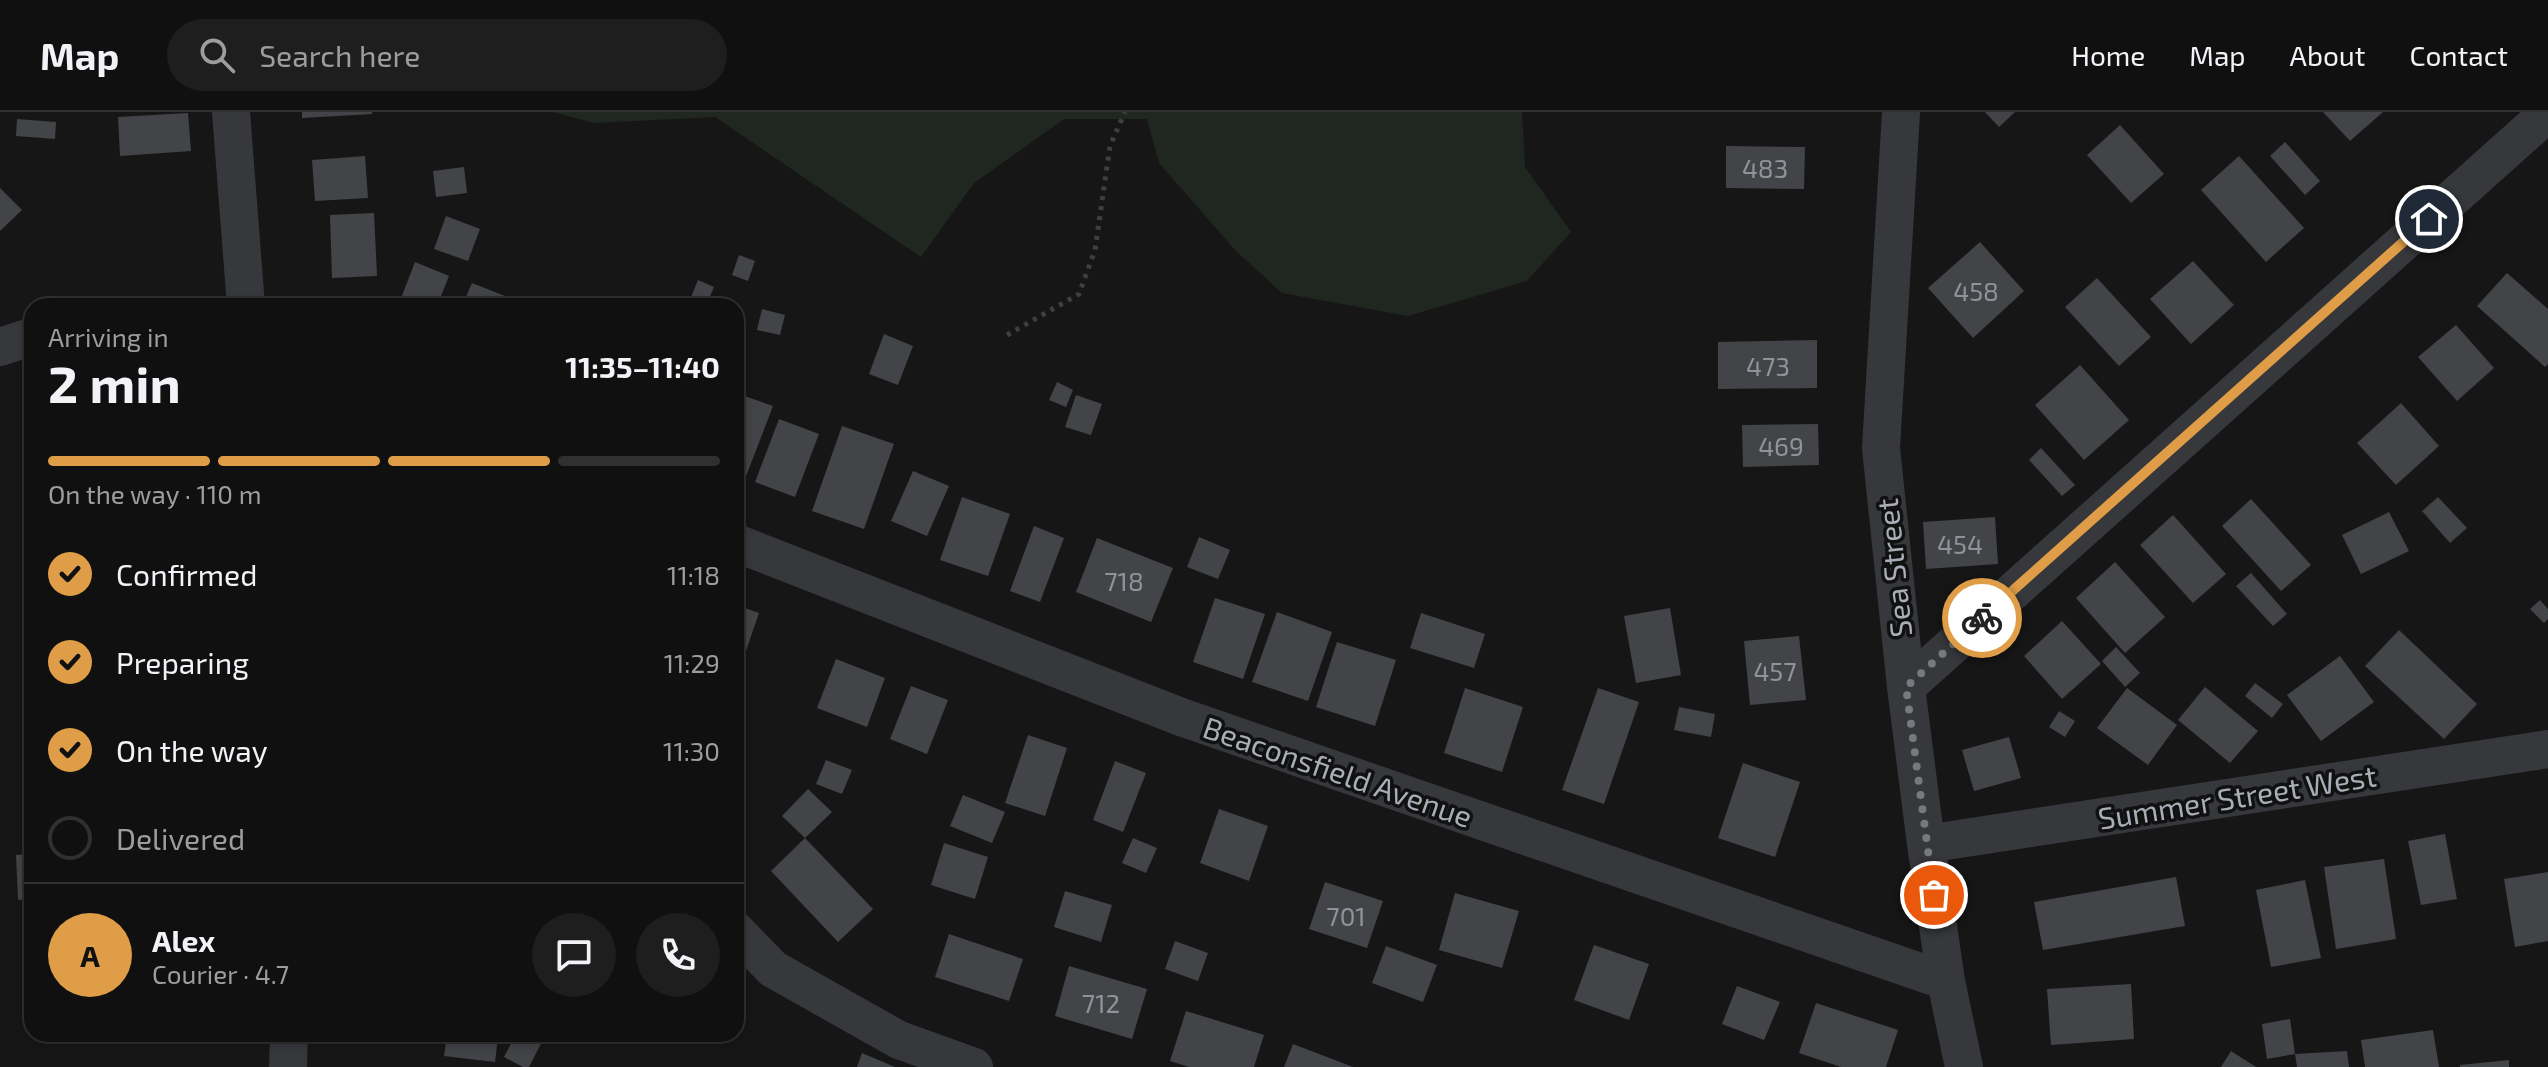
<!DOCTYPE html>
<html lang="en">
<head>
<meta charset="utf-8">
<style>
  body { margin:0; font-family:"Exo 2",sans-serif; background:#1e1e1f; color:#f1f3f6; height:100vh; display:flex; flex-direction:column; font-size:30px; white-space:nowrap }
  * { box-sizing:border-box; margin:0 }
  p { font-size:26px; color:#9c9d9f }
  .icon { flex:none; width:44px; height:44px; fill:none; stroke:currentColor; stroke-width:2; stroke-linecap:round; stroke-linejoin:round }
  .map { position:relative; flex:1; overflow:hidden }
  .drawer { position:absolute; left:24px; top:186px; width:720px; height:744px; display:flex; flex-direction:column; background:#101011; border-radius:24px; box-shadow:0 4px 12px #0003,0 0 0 2px #303031 }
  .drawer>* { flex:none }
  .pin { position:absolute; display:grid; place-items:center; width:68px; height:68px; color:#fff; margin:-34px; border:4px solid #fff; border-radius:50%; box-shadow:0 2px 8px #0007 }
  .courier { position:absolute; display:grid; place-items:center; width:80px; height:80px; margin:-40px; border:6px solid #de9d46; border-radius:50%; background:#fff; color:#222; box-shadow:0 2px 10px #0007 }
  .head em { font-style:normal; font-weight:700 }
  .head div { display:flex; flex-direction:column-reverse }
  .head { display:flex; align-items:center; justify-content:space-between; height:136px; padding:0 24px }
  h1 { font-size:52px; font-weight:700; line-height:60px }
  .bar { display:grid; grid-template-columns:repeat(4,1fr); gap:12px 8px; align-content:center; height:96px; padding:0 24px }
  .bar i { height:10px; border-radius:6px; background:#303031 }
  .bar .active { background:#de9d46 }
  .bar p { grid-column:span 4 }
  .line { display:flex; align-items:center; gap:20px; padding:0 24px; border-top:2px solid #303031 }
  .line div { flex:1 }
  .round { display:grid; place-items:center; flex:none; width:84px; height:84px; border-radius:42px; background:#1e1e1f }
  ol { padding:0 24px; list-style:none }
  li { display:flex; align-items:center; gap:24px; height:88px }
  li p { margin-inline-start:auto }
  li .icon { padding:8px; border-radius:50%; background:#de9d46; color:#111; stroke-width:4 }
  li:last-child { color:#9c9d9f }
  li i { width:44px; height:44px; border:4px solid #303031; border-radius:50% }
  header { display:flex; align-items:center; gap:48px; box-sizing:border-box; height:112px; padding:0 40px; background:#101011; border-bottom:2px solid #303031 }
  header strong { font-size:38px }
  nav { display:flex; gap:44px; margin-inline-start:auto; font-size:28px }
  .search { width:560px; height:72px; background:#1e1e1f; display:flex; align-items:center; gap:20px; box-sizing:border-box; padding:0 28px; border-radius:44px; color:#9c9d9f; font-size:30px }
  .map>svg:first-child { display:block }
</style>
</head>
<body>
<header>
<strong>Map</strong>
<div class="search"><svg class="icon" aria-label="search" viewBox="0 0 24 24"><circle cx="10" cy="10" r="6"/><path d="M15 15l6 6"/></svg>Search here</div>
<nav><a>Home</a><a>Map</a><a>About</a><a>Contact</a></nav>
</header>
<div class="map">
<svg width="2548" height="955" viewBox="0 0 2548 955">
  <rect width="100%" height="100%" fill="#161617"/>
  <path fill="#202720" d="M553 0H1522L1525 55 1571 120 1527 169 1408 204 1282 181 1236 139 1159 51 1147 7H1064L974 71 921 145 715 5 594 11Z"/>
  <path fill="#434447" d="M302 0H372V2L302 6Z
    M1985 0H2015L1999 15Z
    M2323 0H2383L2350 29Z
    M188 1 191 39 120 44 118 5Z
    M17 7 56 10 55 27 16 24Z
    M2120 13 2164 62 2131 91 2087 43Z
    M2285 30 2320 69 2305 83 2270 44Z
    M1726 34 1805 35 1804 77 1726 76Z
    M365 44 368 86 315 89 312 48Z
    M2239 44 2304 116 2266 150 2201 78Z
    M464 55 467 81 436 85 433 59Z
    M0 76 22 98 0 119Z
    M374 101 377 164 332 166 330 103Z
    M446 104 480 117 468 149 434 137Z
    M1980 130 2024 179 1973 226 1928 176Z
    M739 143 755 149 748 169 732 163Z
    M2193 149 2234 193 2191 232 2150 187Z
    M415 150 449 164 437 194H398Z
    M2507 161 2548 197V252L2545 255 2477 194Z
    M2097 166 2151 225 2119 254 2065 195Z
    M698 168 714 175 706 194 689 190Z
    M472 171 515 188 513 194H462Z
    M762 197 785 203 780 223 757 218Z
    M2456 213 2494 256 2457 289 2418 245Z
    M884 222 913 234 898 273 869 262Z
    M1817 228V276L1718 277V230Z
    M2080 253 2129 308 2084 348 2035 293Z
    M1057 270 1073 278 1066 295 1049 288Z
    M736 281 773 294 745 367 736 364Z
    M1076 283 1102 292 1091 323 1065 315Z
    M2401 291 2439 334 2396 373 2357 331Z
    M779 307 819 322 795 385 755 370Z
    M1818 312 1819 353 1743 355 1742 313Z
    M842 314 894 332 864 417 812 399Z
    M2041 336 2075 373 2062 384 2029 348Z
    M913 359 949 374 927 424 891 409Z
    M962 385 1010 402 988 464 940 448Z
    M2438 385 2467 416 2450 431 2422 399Z
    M2251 387 2311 453 2281 479 2222 414Z
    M2389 400 2409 439 2361 462 2342 423Z
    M2173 403 2226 462 2193 491 2140 433Z
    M1995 405 1998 452 1926 457 1923 410Z
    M1034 414 1064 426 1040 490 1010 479Z
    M1199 425 1230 438 1218 467 1187 455Z
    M1097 426 1173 456 1151 510 1076 480Z
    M2115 450 2165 505 2125 541 2076 486Z
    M2251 461 2287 502 2273 514 2236 474Z
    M1215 486 1265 502 1243 567 1193 550Z
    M2540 488 2548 497V507L2544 511 2530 497Z
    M736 493 759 501 736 568Z
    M1670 496 1681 563 1636 571 1624 504Z
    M1277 500 1332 520 1308 589 1252 570Z
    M1421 501 1485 522 1474 556 1410 536Z
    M2062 509 2101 552 2062 587 2024 544Z
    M2399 518 2477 592 2444 627 2365 554Z
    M1799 524 1806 588 1750 593 1744 529Z
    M1337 530 1396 548 1375 614 1316 595Z
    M2116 535 2140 561 2125 575 2102 549Z
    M2340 544 2374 590 2321 629 2287 583Z
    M836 547 885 566 867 615 817 596Z
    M2255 571 2283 592 2272 606 2245 584Z
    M911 574 948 588 927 642 890 627Z
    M2205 575 2258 619 2230 651 2178 608Z
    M1465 576 1523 595 1502 660 1444 641Z
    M1598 576 1639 590 1604 692 1562 678Z
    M2127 576 2177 613 2148 653 2097 616Z
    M1679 595 1715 602 1711 625 1674 618Z
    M2059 599 2075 609 2065 625 2049 615Z
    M1028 623 1067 636 1045 704 1005 691Z
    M2009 625 2021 666 1974 679 1962 638Z
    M826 648 852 658 842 682 816 672Z
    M1115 649 1146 661 1123 720 1093 708Z
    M1743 651 1800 670 1775 745 1718 726Z
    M808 677 832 700 805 726 873 797 838 830 771 759 805 726 782 704Z
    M963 683 1005 700 992 731 950 714Z
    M1219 697 1268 714 1249 769 1200 751Z
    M2445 722 2457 787 2421 793 2408 729Z
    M1133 726 1157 736 1146 761 1122 751Z
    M944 731 988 745 975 787 931 773Z
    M32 742V787L18 788 16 743Z
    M2384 747 2396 827 2336 837 2324 755Z
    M2548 760V829L2515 835 2504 767Z
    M2176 765 2185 814 2043 838 2034 790Z
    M2305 768 2321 846 2271 855 2256 778Z
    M1325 770 1383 789 1367 836 1309 817Z
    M1065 779 1112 793 1101 830 1054 815Z
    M1455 781 1519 799 1502 856 1439 838Z
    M949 822 1023 847 1009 889 935 865Z
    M1175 829 1208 841 1198 869 1165 857Z
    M1594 833 1649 852 1629 908 1574 888Z
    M1386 834 1437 853 1423 890 1372 871Z
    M1069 854 1147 877 1132 927 1055 904Z
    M2131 872 2134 927 2051 933 2047 877Z
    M1737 874 1780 890 1764 928 1722 912Z
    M1816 891 1898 918 1886 955H1841L1799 941Z
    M1186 899 1264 923 1254 955H1189L1170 949Z
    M2290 907 2295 942 2267 947 2262 912Z
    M2433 918 2439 955H2365L2361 928Z
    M447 922 498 925 495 950 444 944Z
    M516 922H546L529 955H523L504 945Z
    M1293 932 1353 955H1284Z
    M2231 939 2256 955H2221Z
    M2347 939 2349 955H2297L2295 942Z
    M862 941 895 955H857Z
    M2509 948V955H2460V953Z"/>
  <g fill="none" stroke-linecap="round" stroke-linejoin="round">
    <path stroke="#3d3f43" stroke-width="5" stroke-dasharray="4 6" stroke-linecap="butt" d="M1007 223 1079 182 1095 138 1110 34 1125 0"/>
    <path stroke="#37383c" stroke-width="38" d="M231 0 246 194
      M1901 0 1881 336 1906 575 1926 732 1946 869 1964 955
      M0 235 24 227 32 228
      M736 431 1181 605 1946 869
      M1906 575 2548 1
      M1926 732 2548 637
      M736 819 773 857 899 928 974 955
      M288 955 289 922"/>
  </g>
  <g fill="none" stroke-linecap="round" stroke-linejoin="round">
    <path stroke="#76797e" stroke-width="8" stroke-dasharray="0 14.4" d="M1934 783 1906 575 1982 506"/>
    <path stroke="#de9d46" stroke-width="10" d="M1982 506 2429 107"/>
  </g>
  <g text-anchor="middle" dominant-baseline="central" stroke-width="7" stroke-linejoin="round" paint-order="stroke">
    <g font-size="26" fill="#90949a">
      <text x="1765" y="55">483</text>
      <text x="1976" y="178">458</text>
      <text x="1768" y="253">473</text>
      <text x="1781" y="333">469</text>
      <text x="1960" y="431">454</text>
      <text x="1124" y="468">718</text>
      <text x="1775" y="558">457</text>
      <text x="1346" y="803">701</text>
      <text x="1101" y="890">712</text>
    </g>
    <g font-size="30" fill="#a9aeb6" stroke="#111112">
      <text transform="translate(1893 456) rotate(-96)">Sea Street</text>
      <text transform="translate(1338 659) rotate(19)">Beaconsfield Avenue</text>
      <text transform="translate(2237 684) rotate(-9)">Summer Street West</text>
    </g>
  </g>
</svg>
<div class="pin" style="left:1934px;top:783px;background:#ea580c"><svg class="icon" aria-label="bag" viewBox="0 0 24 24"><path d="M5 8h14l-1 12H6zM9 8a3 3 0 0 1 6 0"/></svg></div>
<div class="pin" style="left:2429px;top:107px;background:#1f2937"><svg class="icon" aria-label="home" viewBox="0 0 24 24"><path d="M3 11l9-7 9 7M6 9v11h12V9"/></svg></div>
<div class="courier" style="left:1982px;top:506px"><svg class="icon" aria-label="bike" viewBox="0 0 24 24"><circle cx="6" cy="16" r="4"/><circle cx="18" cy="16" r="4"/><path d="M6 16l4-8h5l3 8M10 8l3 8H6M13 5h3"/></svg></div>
<section class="drawer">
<div class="head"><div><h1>2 min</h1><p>Arriving in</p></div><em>11:35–11:40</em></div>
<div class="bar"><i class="active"></i><i class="active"></i><i class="active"></i><i></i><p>On the way · 110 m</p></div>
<ol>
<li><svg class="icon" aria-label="check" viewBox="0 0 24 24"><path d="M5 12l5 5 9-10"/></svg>Confirmed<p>11:18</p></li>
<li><svg class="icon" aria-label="check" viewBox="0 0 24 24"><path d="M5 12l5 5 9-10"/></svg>Preparing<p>11:29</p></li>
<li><svg class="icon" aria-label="check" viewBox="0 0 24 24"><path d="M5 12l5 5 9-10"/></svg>On the way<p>11:30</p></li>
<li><i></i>Delivered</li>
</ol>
<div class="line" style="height:144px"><b class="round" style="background:#de9d46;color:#111">A</b><div><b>Alex</b><p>Courier · 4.7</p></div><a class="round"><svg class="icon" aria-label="chat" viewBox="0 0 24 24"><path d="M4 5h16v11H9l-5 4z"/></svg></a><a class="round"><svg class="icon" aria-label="phone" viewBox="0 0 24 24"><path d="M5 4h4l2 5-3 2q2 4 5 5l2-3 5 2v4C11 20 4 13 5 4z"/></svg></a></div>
</section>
</div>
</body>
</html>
